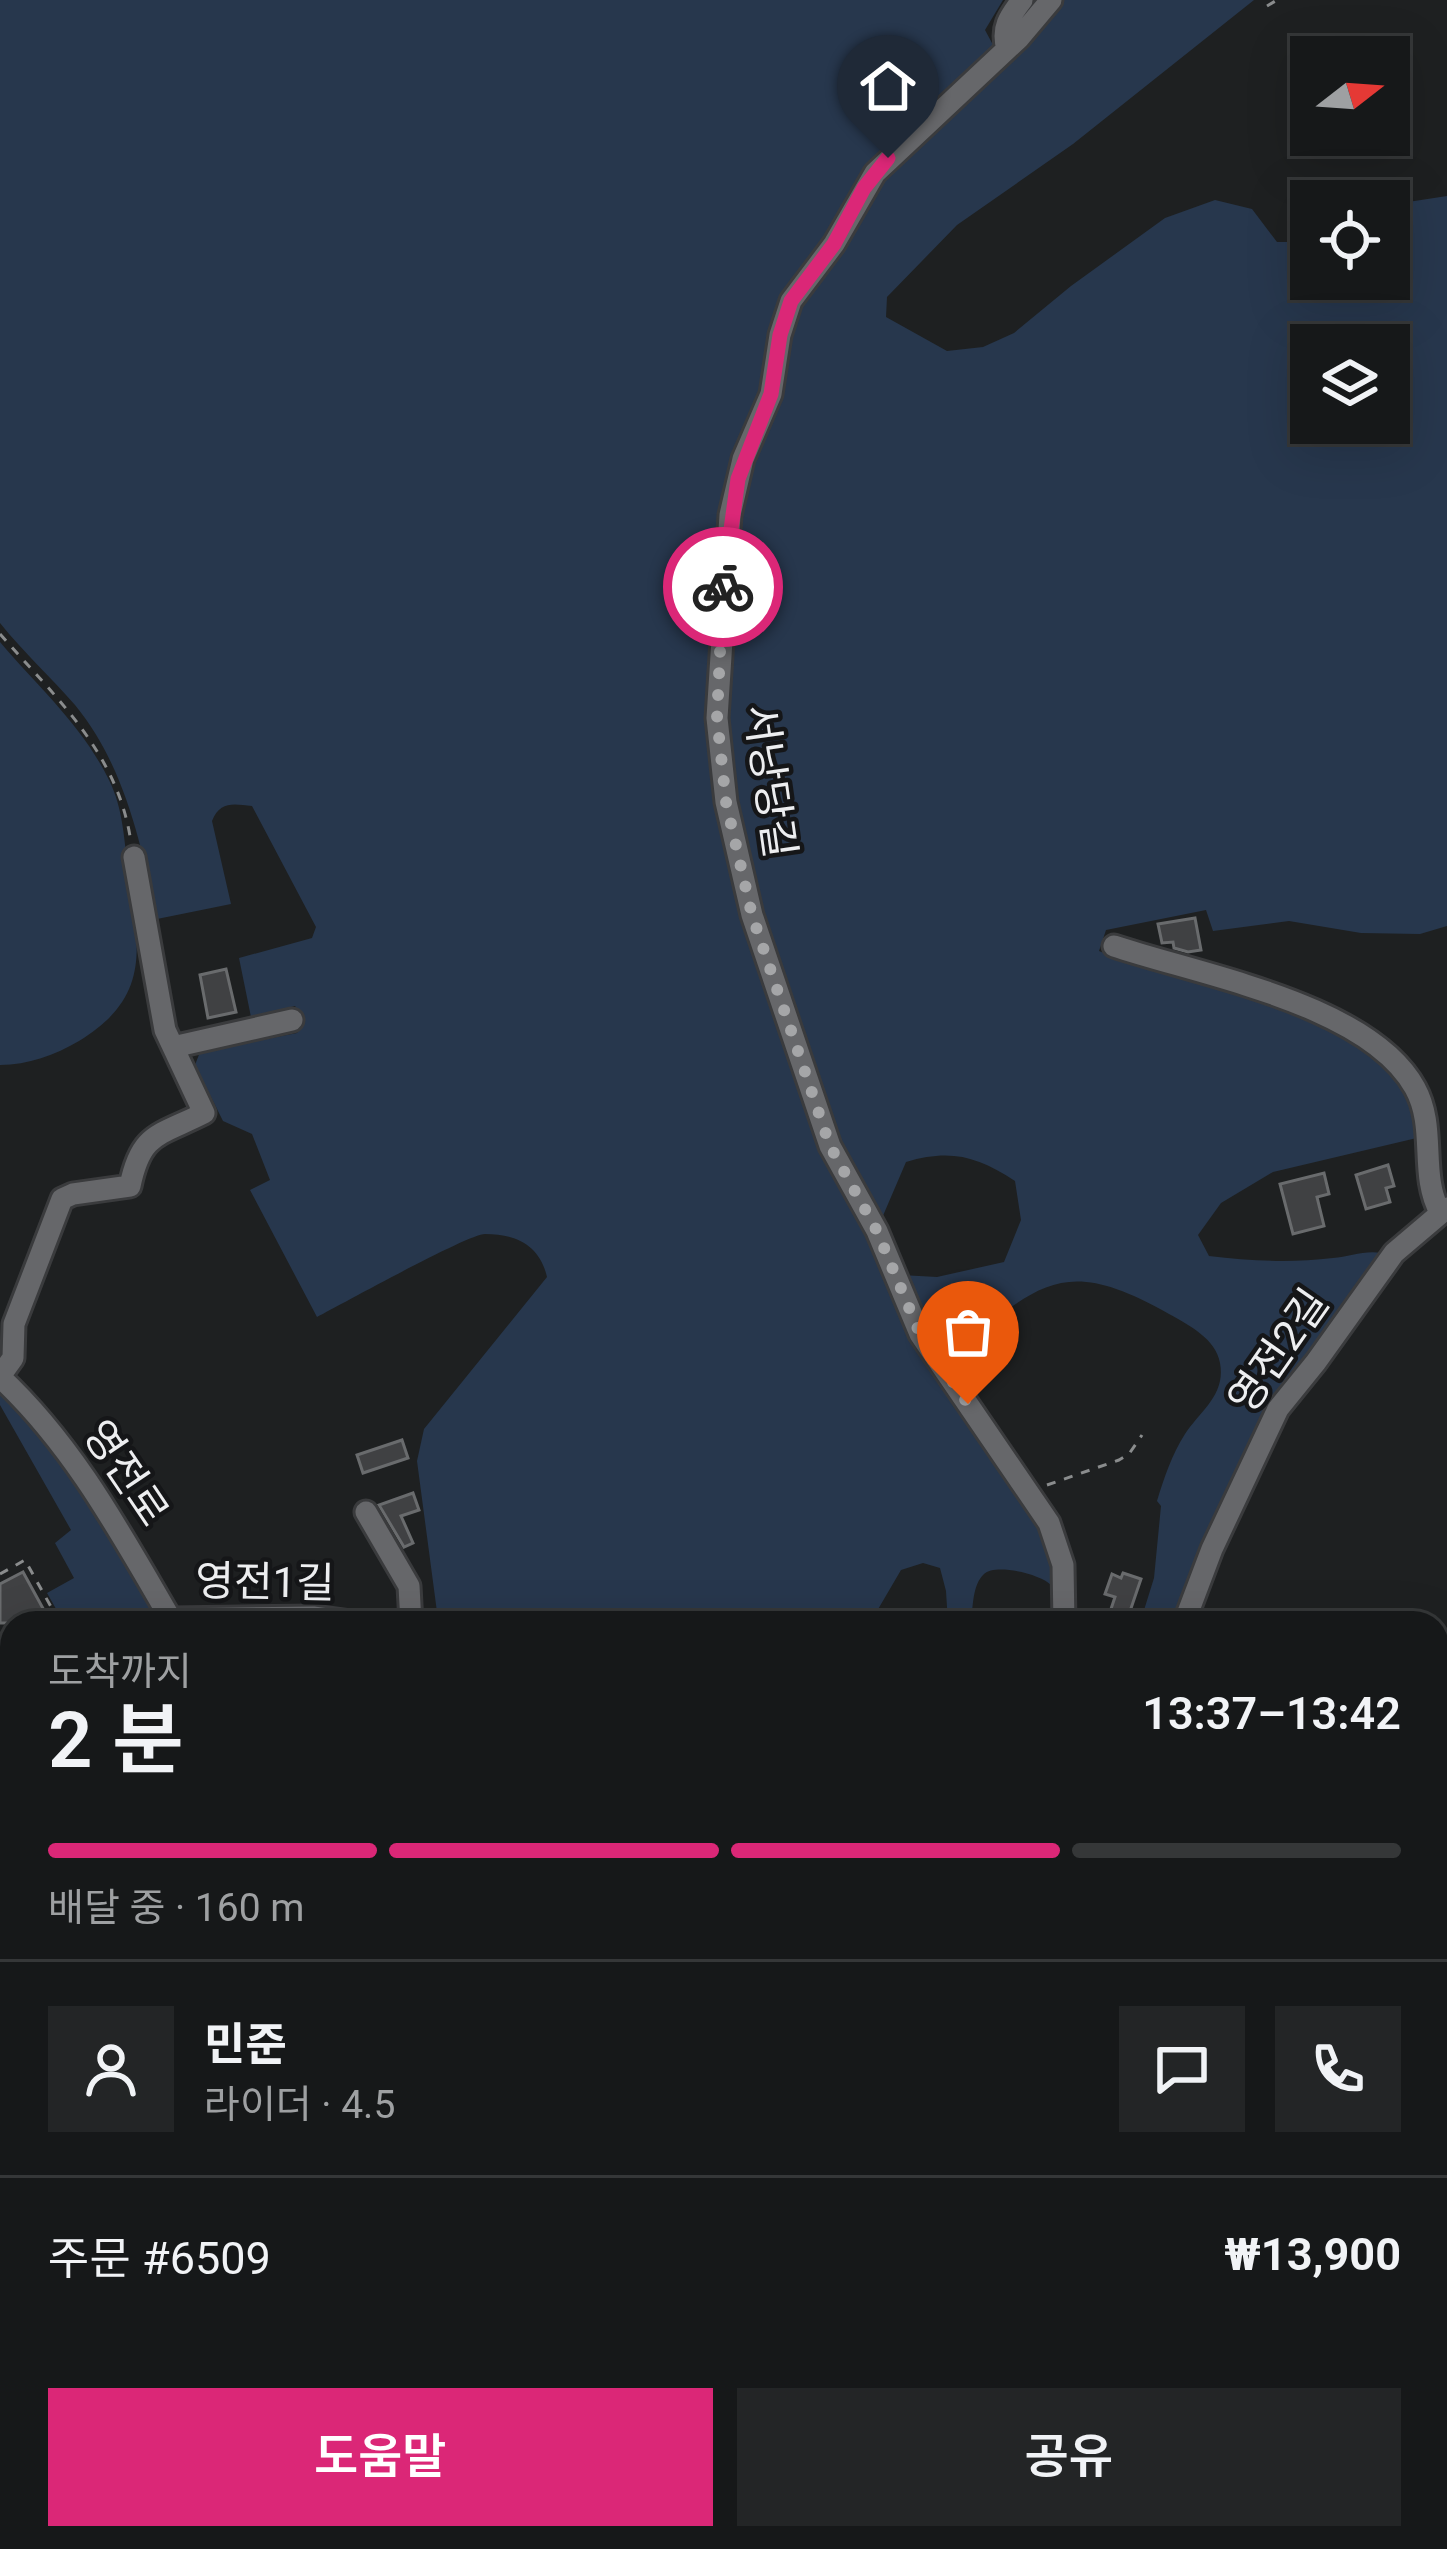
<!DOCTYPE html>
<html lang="ko">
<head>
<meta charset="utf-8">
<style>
  body { margin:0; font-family:Roboto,"Noto Sans KR",sans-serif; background:#232526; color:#f1f3f6; height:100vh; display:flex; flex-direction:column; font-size:45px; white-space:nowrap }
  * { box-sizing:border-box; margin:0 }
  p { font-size:39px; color:#9ea0a2 }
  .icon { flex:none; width:66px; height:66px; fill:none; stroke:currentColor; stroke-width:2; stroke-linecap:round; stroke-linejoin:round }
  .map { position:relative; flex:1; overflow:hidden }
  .drawer { position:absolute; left:0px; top:1611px; width:1449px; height:939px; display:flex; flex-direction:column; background:#161819; border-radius:36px 36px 0 0; box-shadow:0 12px 48px #0002,0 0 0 3px #353738 }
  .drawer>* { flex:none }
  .needle { width:78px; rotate:73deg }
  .buttons { position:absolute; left:1290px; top:36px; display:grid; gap:24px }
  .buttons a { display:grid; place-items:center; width:120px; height:120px; border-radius:0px; background:#161819; box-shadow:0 12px 48px #0002,0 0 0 3px #353738; font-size:60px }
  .pin { position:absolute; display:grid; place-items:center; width:102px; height:102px; color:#fff; margin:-123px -51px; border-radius:50% 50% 50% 0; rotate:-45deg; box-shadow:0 0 12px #0007 }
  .pin .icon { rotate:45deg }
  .courier { position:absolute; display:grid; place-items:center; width:120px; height:120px; margin:-60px; border:9px solid #db2777; border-radius:50%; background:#fff; color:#222; box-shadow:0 3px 15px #0007 }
  .head em { font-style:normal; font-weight:600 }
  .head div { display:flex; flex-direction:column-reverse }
  .head { display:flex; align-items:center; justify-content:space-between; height:204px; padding:0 48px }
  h1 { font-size:78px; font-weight:600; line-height:90px }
  .bar { display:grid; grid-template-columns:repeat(4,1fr); gap:18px 12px; align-content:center; height:144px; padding:0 48px }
  .bar i { height:15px; border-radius:9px; background:#353738 }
  .bar .selected { background:#db2777 }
  .bar p { grid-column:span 4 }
  .line { display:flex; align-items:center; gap:30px; padding:0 48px; border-top:3px solid #353738 }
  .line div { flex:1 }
  .round { display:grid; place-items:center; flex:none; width:126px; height:126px; border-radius:0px; background:#232526 }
  .button { display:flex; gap:24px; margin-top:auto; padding:24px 48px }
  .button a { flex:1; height:138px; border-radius:0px; background:#db2777; color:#fff; font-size:48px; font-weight:600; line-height:138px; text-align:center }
  .button a+a { background:#232526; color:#f1f3f6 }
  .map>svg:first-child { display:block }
</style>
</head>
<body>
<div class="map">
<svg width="1447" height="2549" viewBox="0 0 1447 2549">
  <rect width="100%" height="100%" fill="#1e2021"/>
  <path fill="#27374d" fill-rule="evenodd" d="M0 0H1003L985 30 992 43 1024 24 1034 0H1254L1073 144 957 225 887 297 886 317 947 351 983 347 1014 333 1071 286 1165 218 1215 200 1252 209 1277 242H1311V279H1389V212L1408 202 1447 196V926L1420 934 1361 933 1289 921 1213 931 1206 910 1106 930 1099 951C1191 989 1369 998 1413 1101 1418 1112 1419 1125 1421 1137L1273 1172 1221 1203 1198 1235 1209 1256C1251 1261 1291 1263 1333 1258 1349 1257 1365 1250 1381 1253L1382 1261 1312 1358 1272 1406 1177 1623H1140L1154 1578 1161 1506 1157 1501C1164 1478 1172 1454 1185 1434 1200 1411 1226 1395 1220 1363 1216 1339 1189 1325 1169 1314 1055 1249 1038 1291 943 1357L901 1275 937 1277 1004 1262 1021 1220 1015 1181C977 1156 950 1149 906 1162L882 1218 868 1223 885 1276 914 1339 1044 1527 1057 1559 1059 1603C1057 1597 1056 1590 1051 1585 1041 1574 995 1563 984 1574 972 1585 973 1608 971 1623H948L946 1591 940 1568 923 1563 901 1570 870 1623H435L437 1612 417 1461 424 1429 547 1277C540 1246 517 1234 485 1234 468 1234 342 1304 317 1317L250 1190 270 1180 252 1134 223 1121 195 1065 200 1052 297 1033 305 1023 295 1006 251 1017 239 958 312 938 316 927 252 806C233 804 220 801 212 821L231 904 157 919C141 844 125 766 75 705 51 677 23 652 0 623ZM1311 345H1389V423H1311Z
    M0 642C39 688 82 725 109 780 123 808 124 839 128 870 138 946 154 995 79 1041 55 1055 28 1065 0 1065Z
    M0 1393C68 1459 114 1541 161 1623H64L47 1593 74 1578 55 1543 71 1530 0 1405Z
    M0 1824 12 1826V2226L0 2236Z
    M1437 2478 1447 2480V2549H892L896 2538H1437Z"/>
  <path fill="#404143" stroke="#696b6d" stroke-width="3" d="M1195 918 1201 950 1188 952 1174 948 1173 942 1162 943 1158 924Z
    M226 969 236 1012 208 1018 200 975Z
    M1388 1165 1394 1186 1386 1188 1390 1202 1366 1209 1356 1175Z
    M1324 1173 1329 1194 1317 1197 1324 1226 1293 1234 1280 1184Z
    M402 1440 408 1458 363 1473 357 1455Z
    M413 1493 419 1510 401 1516 413 1543 404 1547 379 1505Z
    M23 1572 51 1623H0V1584Z
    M1123 1573 1141 1579 1126 1623 1108 1618 1115 1597 1105 1594 1112 1574 1121 1578Z"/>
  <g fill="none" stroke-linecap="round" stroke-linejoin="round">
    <g stroke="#3a3b3d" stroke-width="27">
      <path id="minor" d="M1051 0 1019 38 875 173 834 244 791 301 780 335 771 394 743 459 730 515 717 718 726 802 752 915 830 1146 877 1231 920 1334 1049 1523 1063 1565 1064 1623
        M1007 49C1001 28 1009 17 1022 0
        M1114 946C1200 975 1369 1004 1415 1088 1437 1128 1419 1174 1440 1212
        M173 1047 292 1020
        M0 1376 13 1358 14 1324 62 1199 73 1194 130 1186C141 1132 159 1136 204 1113L165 1030 134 857
        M0 1377C75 1447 122 1536 173 1623
        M366 1512 409 1586 411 1623
        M171 1619 313 1617 357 1623
        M1184 1623 1212 1549 1278 1409 1316 1362 1394 1253 1447 1208
        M1437 1794 1447 1791
        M1437 2177 1447 2181
        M1437 2232 1447 2212
        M1437 2325 1447 2327
        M0 2432 12 2421
        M263 2538 273 2549
        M357 2549 363 2538
        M444 2549 460 2538
        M643 2549 651 2538
        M874 2549 879 2538"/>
    </g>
    <path stroke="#8a8c8d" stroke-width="3" stroke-dasharray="9 9" stroke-linecap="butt" d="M1267 6 1277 0
      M0 634C55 697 115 750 130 836
      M1047 1485 1119 1460 1129 1454 1142 1435
      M0 1574 25 1560 60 1623
      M0 1816 12 1818
      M1438 2105 1447 2124"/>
    <use href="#minor" stroke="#66676a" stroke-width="21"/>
  </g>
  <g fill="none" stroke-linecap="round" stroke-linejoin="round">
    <path stroke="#a5a6a8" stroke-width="12" stroke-dasharray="0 21.6" d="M723 587 717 718 726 802 752 915 830 1146 877 1231 920 1334 968 1404"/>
    <path stroke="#db2777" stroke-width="15" d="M723 587 738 479 771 394 780 335 791 301 834 244 864 188 888 158"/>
  </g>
  <g text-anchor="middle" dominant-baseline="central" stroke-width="9" stroke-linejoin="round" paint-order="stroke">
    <g font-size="42" fill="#edeef0" stroke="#151618">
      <text transform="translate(770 781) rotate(82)">서낭당길</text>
      <text transform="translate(1278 1351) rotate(-55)">영전2길</text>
      <text transform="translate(126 1473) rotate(56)">영전로</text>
      <text transform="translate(265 1582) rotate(1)">영전1길</text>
    </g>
  </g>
</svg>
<div class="buttons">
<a><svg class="needle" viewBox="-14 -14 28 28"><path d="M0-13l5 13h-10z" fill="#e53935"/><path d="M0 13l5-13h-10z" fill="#9ea0a2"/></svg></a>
<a><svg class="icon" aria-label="locate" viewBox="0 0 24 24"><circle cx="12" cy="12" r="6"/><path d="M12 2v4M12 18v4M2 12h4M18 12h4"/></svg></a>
<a><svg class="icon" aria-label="layers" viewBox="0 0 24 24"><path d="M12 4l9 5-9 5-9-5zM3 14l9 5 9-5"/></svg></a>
</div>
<div class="pin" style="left:968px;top:1404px;background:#ea580c"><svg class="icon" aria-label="bag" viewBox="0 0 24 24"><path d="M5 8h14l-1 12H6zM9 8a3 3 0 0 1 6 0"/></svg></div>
<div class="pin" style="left:888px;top:158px;background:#1f2937"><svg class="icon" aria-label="home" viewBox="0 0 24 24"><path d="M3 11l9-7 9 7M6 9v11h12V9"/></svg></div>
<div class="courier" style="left:723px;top:587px"><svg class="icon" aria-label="bike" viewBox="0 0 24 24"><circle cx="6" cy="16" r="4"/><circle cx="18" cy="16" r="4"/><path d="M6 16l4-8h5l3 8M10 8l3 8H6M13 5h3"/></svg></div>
<section class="drawer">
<div class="head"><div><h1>2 분</h1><p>도착까지</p></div><em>13:37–13:42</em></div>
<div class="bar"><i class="selected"></i><i class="selected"></i><i class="selected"></i><i></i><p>배달 중 · 160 m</p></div>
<div class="line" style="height:216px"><a class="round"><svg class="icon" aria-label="person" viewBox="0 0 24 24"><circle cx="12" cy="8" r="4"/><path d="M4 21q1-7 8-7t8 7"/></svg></a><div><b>민준</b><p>라이더 · 4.5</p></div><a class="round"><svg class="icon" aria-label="chat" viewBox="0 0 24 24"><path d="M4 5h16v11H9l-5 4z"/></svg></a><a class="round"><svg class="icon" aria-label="phone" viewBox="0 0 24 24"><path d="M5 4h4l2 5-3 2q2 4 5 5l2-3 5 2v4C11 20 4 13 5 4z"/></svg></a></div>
<div class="line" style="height:156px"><div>주문 #6509</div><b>₩13,900</b></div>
<div class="button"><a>도움말</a><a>공유</a></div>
</section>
</div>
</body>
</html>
